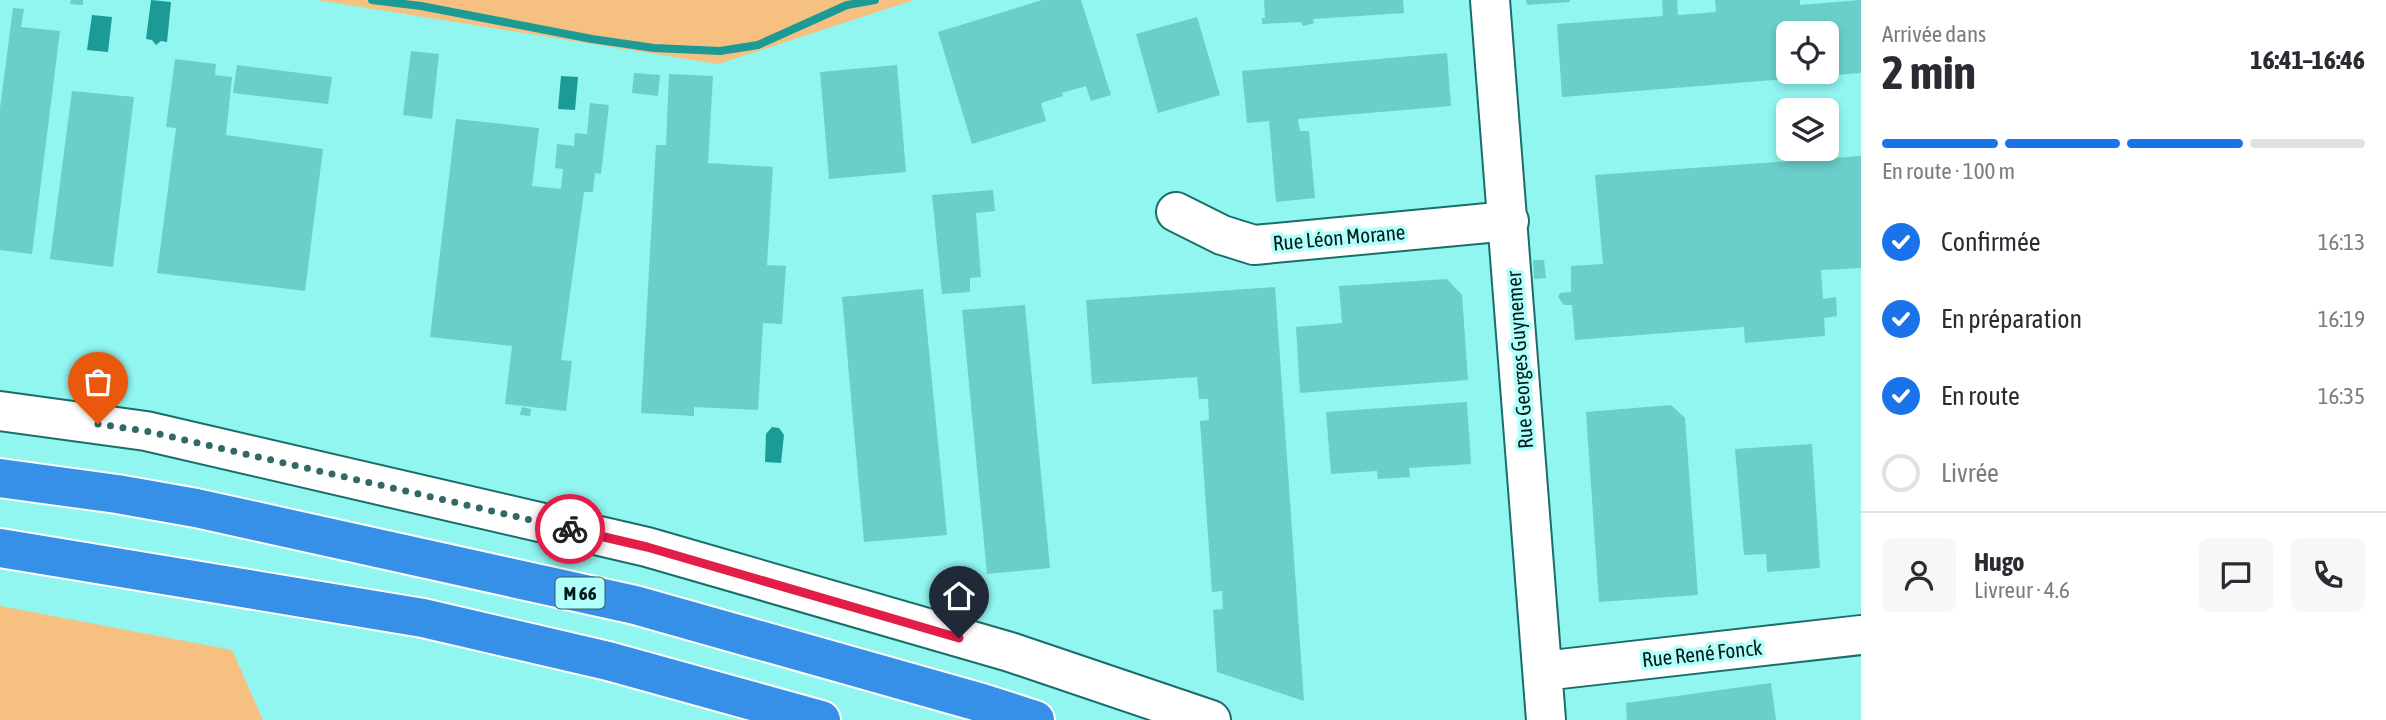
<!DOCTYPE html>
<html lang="fr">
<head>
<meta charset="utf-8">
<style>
  body { margin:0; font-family:"Asap Condensed",sans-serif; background:#f7f7f7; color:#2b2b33; height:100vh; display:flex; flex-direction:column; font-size:26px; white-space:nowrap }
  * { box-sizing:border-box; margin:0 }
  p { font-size:23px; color:#7c7c81 }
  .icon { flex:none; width:38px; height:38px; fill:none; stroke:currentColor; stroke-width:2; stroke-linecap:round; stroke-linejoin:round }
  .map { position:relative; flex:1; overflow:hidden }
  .drawer { display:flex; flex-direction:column; background:#fff; width:525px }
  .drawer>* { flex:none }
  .controls { position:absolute; left:1776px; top:21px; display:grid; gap:14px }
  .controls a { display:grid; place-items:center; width:63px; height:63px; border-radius:10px; background:#fff; box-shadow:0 4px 10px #0003; font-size:35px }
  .pin { position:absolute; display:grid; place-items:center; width:60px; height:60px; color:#fff; margin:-72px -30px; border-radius:50% 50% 50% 0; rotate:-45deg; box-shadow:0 0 7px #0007 }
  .pin .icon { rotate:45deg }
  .courier { position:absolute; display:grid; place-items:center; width:70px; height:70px; margin:-35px; border:5px solid #e11d48; border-radius:50%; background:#fff; color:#222; box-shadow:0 2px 9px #0007 }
  .head em { font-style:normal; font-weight:700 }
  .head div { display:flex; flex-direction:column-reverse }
  .head { display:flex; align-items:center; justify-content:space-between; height:119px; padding:0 21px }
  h1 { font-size:46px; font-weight:700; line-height:52px }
  .bar { display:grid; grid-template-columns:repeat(4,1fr); gap:10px 7px; align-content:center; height:84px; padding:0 21px }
  .bar i { height:9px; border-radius:5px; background:#e1e1e2 }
  .bar .selected { background:#1a73e8 }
  .bar p { grid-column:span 4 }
  .line { display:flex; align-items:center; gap:18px; padding:0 21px; border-top:2px solid #e1e1e2 }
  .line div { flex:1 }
  .round { display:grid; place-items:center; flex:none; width:74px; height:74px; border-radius:10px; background:#f7f7f7 }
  ol { padding:0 21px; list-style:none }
  li { display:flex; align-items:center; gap:21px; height:77px }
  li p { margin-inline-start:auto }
  li .icon { padding:7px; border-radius:50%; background:#1a73e8; color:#fff; stroke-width:4 }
  li:last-child { color:#7c7c81 }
  li i { width:38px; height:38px; border:4px solid #e1e1e2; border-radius:50% }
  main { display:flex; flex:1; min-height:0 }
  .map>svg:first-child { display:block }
</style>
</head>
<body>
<main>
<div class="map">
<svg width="1861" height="720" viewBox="0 0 1861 720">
  <rect width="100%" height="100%" fill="#91f5f0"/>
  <path fill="#f5c080" d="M317 0H914L718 64Z
    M0 606 232 650 263 720H0Z"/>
  <path fill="#1b9a96" d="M151 0 171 2 167 42 161 41 156 45 152 40 146 39Z
    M92 15 112 17 108 52 87 50Z
    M561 76 578 77 575 110 558 109Z
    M772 427 779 428 784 435 781 463 765 462 766 434Z"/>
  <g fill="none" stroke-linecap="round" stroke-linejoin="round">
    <path stroke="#1b9a96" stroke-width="8" d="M372 0 421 6 592 39 654 48 720 51 758 45 847 5 875 0"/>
  </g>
  <path fill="#6acfca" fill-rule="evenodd" d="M71 0H83V5L70 4Z
    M1042 0H1081L1111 95 1091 101 1086 86 1062 93 1063 96 1041 103 1046 121 972 144 938 32Z
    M1264 0H1403L1404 13 1313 19 1314 23 1303 26 1301 22 1262 24V18H1265Z
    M1526 0H1570V2L1527 5Z
    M1662 0H1677L1678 15 1716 12 1715 0H1800V5L1861 0V73L1562 97 1557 24 1663 16ZM1788 33H1827V72H1788Z
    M13 8 24 9 21 27 60 31 32 254 0 250V108Z
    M1197 17 1220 95 1158 113 1136 34Z
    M411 51 439 54 432 119 403 115Z
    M1447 53 1451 106 1298 119 1300 131H1309L1315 198 1276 202 1269 121 1247 123 1242 71Z
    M175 59 216 64 215 75 232 77 226 135 323 149 305 291 157 273 176 128 166 127Z
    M237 65 332 77 328 104 233 93Z
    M897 65 906 172 829 179 820 72Z
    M634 73 660 75 658 96 632 93Z
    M669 74 713 76 708 163 773 167 767 265 786 266 782 324 763 323 758 410 694 407V416L641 413 656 145H666Z
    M72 91 134 97 113 267 50 259Z
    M590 103 609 105 601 174 595 173 593 192H584L561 360 572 361 566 411 505 404 512 346 430 337 456 119 539 128 532 186 561 189 563 169 555 168 557 144 574 146 575 133 587 134Z
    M1861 156V268L1821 270 1823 299 1836 297 1837 316 1824 318 1825 336 1745 343 1744 327 1575 340 1572 305H1564L1558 297 1560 293 1571 292V266L1603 264 1595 175Z
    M993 190 995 211 976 213 981 277 970 278V292L942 294 932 195Z
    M1533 260H1544L1546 278 1534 279Z
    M1447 279 1462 295 1468 380 1300 393 1296 327 1342 323 1339 286Z
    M1275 287 1304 701 1217 672 1213 610 1223 609 1222 591 1212 592 1200 421 1209 420 1208 399H1199L1197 377 1092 384 1086 300Z
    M923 289 947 535 864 542 842 297Z
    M1025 305 1050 568 987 574 962 310Z
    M1467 402 1471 464 1409 468 1410 477 1378 479 1377 471 1331 474 1326 412Z
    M1671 405 1685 418 1698 595 1599 602 1586 412Z
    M522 407 531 409 530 416 520 415Z
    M1812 444 1820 568 1767 572 1766 554 1744 555 1735 449Z
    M1771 683 1776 720H1627L1626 703Z"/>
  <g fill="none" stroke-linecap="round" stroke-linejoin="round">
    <g stroke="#1b6d6a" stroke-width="42">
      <path id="minor" d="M1490 0 1546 720
        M1176 212 1222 235 1254 245 1509 221
        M0 411 146 431 647 547 1010 652 1211 720
        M1543 671 1861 635"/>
    </g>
    <g stroke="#fff" stroke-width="42">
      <path id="highway" d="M0 478 117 494 196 508 635 605 982 703 1035 720
        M0 548 423 618 608 661 821 720"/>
    </g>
    <use href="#minor" stroke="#fff" stroke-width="38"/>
    <use href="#highway" stroke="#3790e8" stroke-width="38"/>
  </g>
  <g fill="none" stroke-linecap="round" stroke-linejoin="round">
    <path stroke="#336866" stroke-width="7" stroke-dasharray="0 12.6" d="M98 424 146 431 570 529"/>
    <path stroke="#e11d48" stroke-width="9" d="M570 529 647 547 959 638"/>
  </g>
  <g text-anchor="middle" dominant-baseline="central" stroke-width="7" stroke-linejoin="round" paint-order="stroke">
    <rect fill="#b1fffa" stroke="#35605e" stroke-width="2" x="555.5" y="577.5" width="49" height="31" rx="5"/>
    <g font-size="19" font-weight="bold" fill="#001c1b">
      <text x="580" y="593">M 66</text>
    </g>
    <g font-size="21" fill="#001c1b" stroke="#b1fffa">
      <text transform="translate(1339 237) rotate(-5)">Rue Léon Morane</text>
      <text transform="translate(1519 360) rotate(-94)">Rue Georges Guynemer</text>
      <text transform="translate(1702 653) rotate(-6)">Rue René Fonck</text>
    </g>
  </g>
</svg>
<div class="controls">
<a><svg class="icon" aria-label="locate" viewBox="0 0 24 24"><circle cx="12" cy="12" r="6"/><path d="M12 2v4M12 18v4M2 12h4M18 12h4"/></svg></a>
<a><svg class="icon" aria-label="layers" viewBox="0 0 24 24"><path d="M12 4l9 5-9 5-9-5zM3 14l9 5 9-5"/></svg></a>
</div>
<div class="pin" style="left:98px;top:424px;background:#ea580c"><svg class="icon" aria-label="bag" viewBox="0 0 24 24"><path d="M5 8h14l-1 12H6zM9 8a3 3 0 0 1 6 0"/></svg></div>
<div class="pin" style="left:959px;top:638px;background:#1f2937"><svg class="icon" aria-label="home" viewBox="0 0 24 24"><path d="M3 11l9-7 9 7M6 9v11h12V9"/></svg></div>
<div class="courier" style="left:570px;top:529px"><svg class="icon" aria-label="bike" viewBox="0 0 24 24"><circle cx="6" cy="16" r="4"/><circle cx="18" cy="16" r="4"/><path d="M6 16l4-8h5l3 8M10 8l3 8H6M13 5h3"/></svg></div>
</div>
<section class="drawer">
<div class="head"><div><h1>2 min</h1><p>Arrivée dans</p></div><em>16:41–16:46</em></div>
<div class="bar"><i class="selected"></i><i class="selected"></i><i class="selected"></i><i></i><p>En route · 100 m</p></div>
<ol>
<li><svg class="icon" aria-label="check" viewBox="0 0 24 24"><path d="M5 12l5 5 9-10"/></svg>Confirmée<p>16:13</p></li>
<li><svg class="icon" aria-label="check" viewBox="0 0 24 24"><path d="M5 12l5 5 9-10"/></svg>En préparation<p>16:19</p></li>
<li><svg class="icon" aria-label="check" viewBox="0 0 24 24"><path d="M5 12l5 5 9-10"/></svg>En route<p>16:35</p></li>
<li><i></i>Livrée</li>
</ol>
<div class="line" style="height:126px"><a class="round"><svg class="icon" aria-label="person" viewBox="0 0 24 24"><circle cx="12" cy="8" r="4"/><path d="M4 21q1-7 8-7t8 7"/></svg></a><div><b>Hugo</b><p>Livreur · 4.6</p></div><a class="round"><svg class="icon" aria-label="chat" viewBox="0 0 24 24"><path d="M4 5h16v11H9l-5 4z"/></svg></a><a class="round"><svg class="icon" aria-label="phone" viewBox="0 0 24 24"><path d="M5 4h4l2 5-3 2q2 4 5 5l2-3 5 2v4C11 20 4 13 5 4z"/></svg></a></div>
</section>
</main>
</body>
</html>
